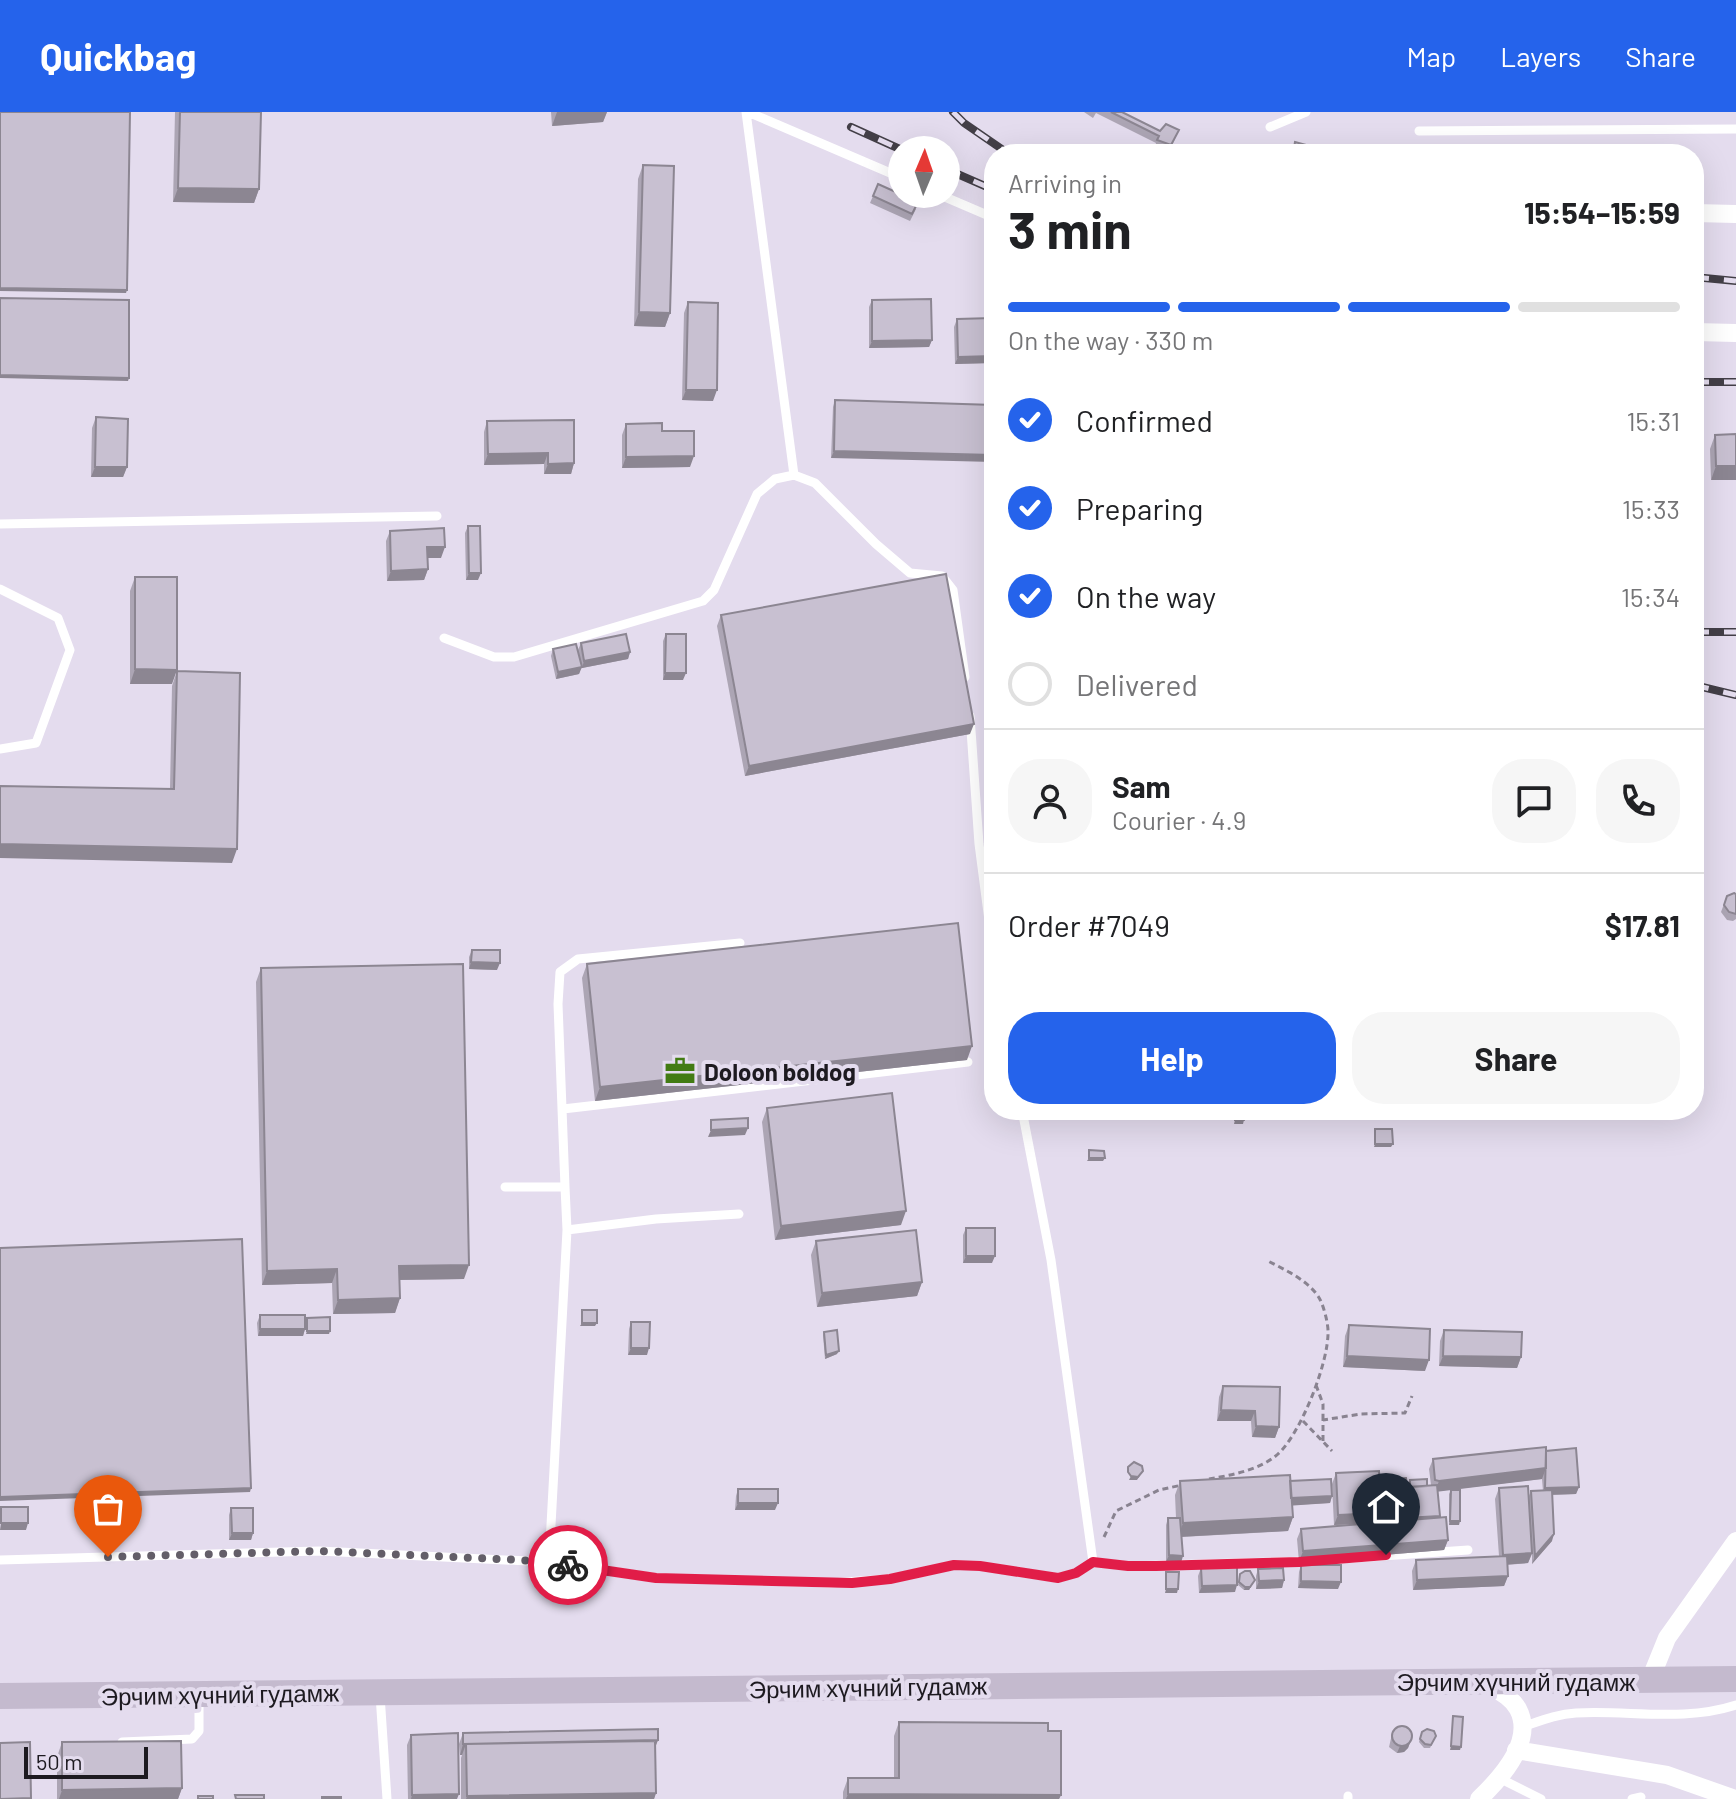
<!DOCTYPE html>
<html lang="en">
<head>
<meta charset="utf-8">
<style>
  body { margin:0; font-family:Barlow,sans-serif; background:#f6f6f6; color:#202124; height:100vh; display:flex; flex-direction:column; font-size:30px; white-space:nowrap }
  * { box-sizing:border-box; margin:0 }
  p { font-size:26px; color:#757577 }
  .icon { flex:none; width:44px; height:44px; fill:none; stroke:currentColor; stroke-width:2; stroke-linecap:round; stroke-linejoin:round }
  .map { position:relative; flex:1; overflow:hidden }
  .details { position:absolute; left:984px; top:32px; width:720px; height:976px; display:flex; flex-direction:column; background:#fff; border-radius:32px; box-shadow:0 8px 32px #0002 }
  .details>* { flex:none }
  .needle { width:52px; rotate:2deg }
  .controls { position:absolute; left:888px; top:24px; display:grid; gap:16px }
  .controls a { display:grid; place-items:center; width:72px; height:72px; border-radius:50%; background:#fff; box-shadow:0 8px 32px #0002; font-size:40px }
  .scale { position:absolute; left:24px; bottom:20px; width:124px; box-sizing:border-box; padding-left:8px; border:4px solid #1d1a20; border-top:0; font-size:22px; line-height:28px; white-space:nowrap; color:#1d1a20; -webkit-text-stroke:6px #e4dcee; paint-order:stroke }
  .pin { position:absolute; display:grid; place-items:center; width:68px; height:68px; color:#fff; margin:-82px -34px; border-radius:50% 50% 50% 0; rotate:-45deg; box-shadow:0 0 8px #0007 }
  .pin .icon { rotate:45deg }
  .courier { position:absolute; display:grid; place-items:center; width:80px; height:80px; margin:-40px; border:6px solid #e11d48; border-radius:50%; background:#fff; color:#222; box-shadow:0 2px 10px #0007 }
  .overview em { font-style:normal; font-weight:700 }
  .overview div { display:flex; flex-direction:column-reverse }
  .overview { display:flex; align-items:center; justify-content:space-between; height:136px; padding:0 24px }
  h1 { font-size:52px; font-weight:700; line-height:60px }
  .bar { display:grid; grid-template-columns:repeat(4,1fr); gap:12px 8px; align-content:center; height:96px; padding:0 24px }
  .bar i { height:10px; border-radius:6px; background:#e0e0e0 }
  .bar .on { background:#2563eb }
  .bar p { grid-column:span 4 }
  .line { display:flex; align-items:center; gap:20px; padding:0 24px; border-top:2px solid #e0e0e0 }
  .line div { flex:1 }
  .round { display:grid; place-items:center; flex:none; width:84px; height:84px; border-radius:32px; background:#f6f6f6 }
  ol { padding:0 24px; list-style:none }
  li { display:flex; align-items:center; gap:24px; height:88px }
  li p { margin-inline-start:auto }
  li .icon { padding:8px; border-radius:50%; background:#2563eb; color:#fff; stroke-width:4 }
  li:last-child { color:#757577 }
  li i { width:44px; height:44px; border:4px solid #e0e0e0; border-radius:50% }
  .button { display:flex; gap:16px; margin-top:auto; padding:16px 24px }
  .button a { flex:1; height:92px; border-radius:32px; background:#2563eb; color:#fff; font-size:32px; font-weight:700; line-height:92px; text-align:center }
  .button a+a { background:#f6f6f6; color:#202124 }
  header { display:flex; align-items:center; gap:48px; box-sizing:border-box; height:112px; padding:0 40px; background:#2563eb; color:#fff }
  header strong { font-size:38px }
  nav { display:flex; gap:44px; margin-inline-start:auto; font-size:28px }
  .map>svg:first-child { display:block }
</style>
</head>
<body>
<header>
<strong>Quickbag</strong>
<nav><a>Map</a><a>Layers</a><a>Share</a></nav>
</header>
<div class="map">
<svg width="1736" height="1687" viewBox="0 0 1736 1687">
  <rect width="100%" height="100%" fill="#e4dcee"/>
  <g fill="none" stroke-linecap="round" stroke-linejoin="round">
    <path stroke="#898390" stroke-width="3" stroke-dasharray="6 4" stroke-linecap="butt" d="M1316 1273 1323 1292V1308
      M1303 1309 1332 1339
      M1323 1329V1308L1361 1302 1405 1301 1412 1284
      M1209 1367C1232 1363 1260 1358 1278 1342 1301 1321 1329 1250 1328 1219 1328 1210 1323 1191 1318 1184 1306 1167 1285 1158 1268 1149
      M1104 1425 1116 1399 1159 1378 1182 1373"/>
    <path stroke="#fff" stroke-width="9" d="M746 0 794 363
      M748 0 902 66
      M1270 15 1306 0
      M1419 19 1736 17
      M938 82 994 106
      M0 412 437 404
      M0 477 58 506 70 538 36 631 0 637
      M444 526 494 545H514L703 489 714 478 757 382 775 367 794 363 815 371 876 432 910 461 942 464 953 478 965 565
      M970 604 979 732 994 847
      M563 997 968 950
      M1022 998 1051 1148 1093 1450
      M505 1075H565L567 1118 549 1450
      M565 1075 558 892 560 860 578 847 740 831
      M567 1118 656 1107 739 1102
      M1340 1447 1468 1438
      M0 1448 319 1439 549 1450 656 1466 830 1471 890 1467 954 1453 980 1454 1058 1466 1076 1461 1093 1450 1128 1454 1309 1449
      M380 1583 387 1687
      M1522 1615C1540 1609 1557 1602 1576 1601 1629 1598 1684 1610 1736 1593
      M122 1630 192 1627 199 1619V1586
      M1499 1666 1541 1687
      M1348 1687V1684
      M1632 1687 1641 1685"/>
    <path stroke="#fff" stroke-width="18" d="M1694 101 1736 102
      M1694 220 1736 221
      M1650 1568 1667 1526 1736 1429
      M1516 1638 1667 1663 1735 1687
      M1479 1687C1500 1667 1535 1629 1518 1597 1511 1584 1495 1577 1483 1569"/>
    <path stroke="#c4bace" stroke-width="26" d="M0 1584 1736 1567"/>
    <g stroke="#433f47" stroke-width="8">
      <path id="rail" d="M953 0 964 11 1009 42
        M851 15 902 38
        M946 57 994 78
        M1694 165 1736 169
        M1694 270H1736
        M1694 520H1736
        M1694 573 1736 583"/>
    </g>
    <use href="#rail" stroke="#e4dcee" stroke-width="5" stroke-dasharray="15" stroke-linecap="butt"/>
  </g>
  <path fill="#aca5b4" d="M175 0H261L259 77 254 91 173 90Z
    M551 0H607L603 10 552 14Z
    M1084 0H1122L1160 19 1179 18 1169 40 1155 35 1156 31 1096 1 1093 6Z
    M643 53 670 201 665 215 634 214 638 67Z
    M873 84 916 97 910 109 870 91Z
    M872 188 932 228 929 235 869 236V195Z
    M688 190 713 289 682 288 684 201Z
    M957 207 991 251 955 252 954 215Z
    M835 288 994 293 831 346 833 295Z
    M96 305 127 355 123 365H91L92 316Z
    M487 309 574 351 571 362H544V352L484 353V320Z
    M626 312 662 319 690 355 622 356V323Z
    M1736 322 1711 368 1710 337 1715 323Z
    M468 414 478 468H466L465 421Z
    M390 419 441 446H428V457L424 468 387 469 386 429Z
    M135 465 172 572H130V479Z
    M721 503 970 622 745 664 717 514Z
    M666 522 683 568H663V529Z
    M581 531 630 540 628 547 582 556 581 555 579 562 556 567 551 544 553 537 578 538Z
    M177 559 232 751 170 677 172 574Z
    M1736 782V807L1733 809 1727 808 1721 800 1727 784Z
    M472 838 497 858 469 857V845Z
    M587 852 967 948 595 989 582 866Z
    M261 856 464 1167 399 1168 400 1186 395 1201 333 1202 332 1171 262 1173 256 870Z
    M767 996 901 1113 775 1128 762 1010Z
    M966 1116 992 1151H963V1123Z
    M816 1129 922 1170 917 1184 817 1195 811 1143Z
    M260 1203 305 1217 303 1224H258L257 1211Z
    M631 1210 647 1243H628L629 1217Z
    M1349 1213 1425 1259 1343 1255 1345 1224Z
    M1444 1218 1521 1245 1517 1256 1439 1254 1440 1229Z
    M824 1220 837 1242 825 1247 823 1223Z
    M1223 1274 1279 1315 1275 1326 1252 1325 1251 1309H1217L1219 1285Z
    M1546 1339 1579 1375 1576 1382 1552 1383V1429L1532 1452V1442L1528 1451 1507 1453 1508 1464 1504 1474 1413 1478 1412 1459 1416 1448 1499 1444 1495 1387 1499 1376 1528 1386 1531 1379H1543L1542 1367 1438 1379 1439 1406 1448 1428 1444 1438 1299 1450 1297 1427 1301 1417 1361 1412 1334 1413 1332 1372 1336 1361 1381 1401 1377 1411 1384 1410 1382 1375 1384 1367 1407 1375H1408L1410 1368 1427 1374 1431 1373 1429 1357 1433 1347Z
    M1180 1369H1290L1332 1384 1330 1391 1292 1393 1293 1405 1288 1419 1181 1425V1451L1166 1450V1413L1168 1406H1176L1175 1383Z
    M738 1377 775 1398H735L736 1384Z
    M1451 1378 1459 1413H1449V1382Z
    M231 1396 253 1421 251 1428H229V1403Z
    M1301 1453 1338 1477 1298 1476 1299 1460Z
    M1201 1456 1235 1480 1199 1481 1198 1464Z
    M1258 1457 1284 1468 1282 1476 1256 1477V1464Z
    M1240 1462 1255 1468 1249 1478H1244L1238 1473Z
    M899 1610 1048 1619 1061 1683 1059 1687H843V1680L848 1666H894V1624Z
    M1393 1618 1411 1628 1408 1636 1404 1640 1397 1641 1389 1635Z
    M1422 1620 1436 1624 1430 1636H1424L1419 1630Z
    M463 1621 658 1628 655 1636 656 1681 654 1687H461V1646L462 1643H460L459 1632Z
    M411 1623 457 1687H408L407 1633Z
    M62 1630 182 1676 178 1687H57V1645Z"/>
  <path fill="#8c8692" d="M557 0H607L603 10 552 14Z
    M178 76 259 77 254 91 173 90Z
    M0 176 127 178 126 181 0 179Z
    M639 200 670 201 665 215 634 214Z
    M932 228 929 235 869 236 872 229Z
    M994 244 991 251 955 252 958 245Z
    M0 263 129 266 128 269 0 266Z
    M686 278H717L713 289 682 288Z
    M834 339 994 343V350L831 346Z
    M548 341 544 352 484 353 488 342Z
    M694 344 690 355 622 356 626 345Z
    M574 351 571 362H544L548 352Z
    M1716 354H1736V368H1711Z
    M95 355H127L123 365H91Z
    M427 435H445L441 446H424Z
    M428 457 424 468 387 469 391 459Z
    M469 461H481L478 468H466Z
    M630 540 628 547 582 556 584 549Z
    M582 555 579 562 556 567 558 560Z
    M135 557 177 558 172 572H130Z
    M665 561H686L683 568H663Z
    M974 612 970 622 745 664 749 654Z
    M0 732 237 737 232 751 0 746Z
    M471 850 500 851 497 858 469 857Z
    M972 934 967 948 595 989 600 975Z
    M1235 1008H1244L1243 1012H1234Z
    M748 1016 745 1023 708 1025 711 1018Z
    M1375 1032H1393L1391 1035H1374Z
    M1089 1046H1105L1103 1049H1087Z
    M906 1099 901 1113 775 1128 781 1114Z
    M966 1144H995L992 1151H963Z
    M469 1153 464 1167 394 1168 399 1154Z
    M337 1157 332 1171 262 1173 267 1159Z
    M922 1170 917 1184 817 1195 822 1181Z
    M400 1186 395 1201 333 1202 338 1188Z
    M582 1211H597L595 1214H580Z
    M260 1217H305L303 1224H258Z
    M307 1219H330L329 1222H306Z
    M631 1236H649L647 1243H628Z
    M839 1239 837 1242 825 1247 826 1243Z
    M1347 1244 1429 1248 1425 1259 1343 1255Z
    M1443 1244 1521 1245 1517 1256 1439 1254Z
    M1221 1298 1255 1299 1251 1309H1217Z
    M1256 1314 1279 1315 1275 1326 1252 1325Z
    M1546 1356 1542 1367 1435 1380 1439 1369Z
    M1143 1359 1137 1368H1129L1131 1364Z
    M1579 1375 1576 1382 1543 1383 1545 1376Z
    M251 1376 250 1380 0 1389V1385Z
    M1332 1384 1330 1391 1286 1394 1288 1386Z
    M738 1391H778L775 1398H735Z
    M1381 1401 1377 1411 1334 1413 1338 1403Z
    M1440 1404 1437 1411 1385 1414 1387 1407Z
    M1293 1405 1288 1419 1178 1425 1183 1411Z
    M1450 1409H1460L1459 1413H1449Z
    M1 1411H28L26 1418H0Z
    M232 1421H253L251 1428H229Z
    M1554 1422 1552 1429 1532 1452 1535 1444Z
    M1448 1428 1444 1438 1299 1450 1303 1439Z
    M1532 1441 1528 1451 1499 1453 1503 1443Z
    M1169 1443 1183 1444 1181 1451 1166 1450Z
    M1508 1464 1504 1474 1413 1478 1417 1468Z
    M1255 1468 1249 1478H1244L1245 1475Z
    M1284 1468 1282 1476 1256 1477 1259 1469Z
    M1301 1469 1341 1470 1338 1477 1298 1476Z
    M1237 1473 1235 1480 1199 1481 1202 1474Z
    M1166 1477H1178L1177 1481H1165Z
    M658 1628 654 1638 466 1632 462 1643H460L463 1632Z
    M1411 1628 1408 1636 1404 1640 1397 1641 1400 1634Z
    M1451 1634 1461 1635 1460 1638H1450Z
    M182 1676 178 1687H59L62 1678Z
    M656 1681 654 1687H466L467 1684Z
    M459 1682 457 1687H411L412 1683Z
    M848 1682 1061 1683 1059 1687H846Z"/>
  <path fill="#c8c0d1" stroke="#8c8692" stroke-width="2" d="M0 0H130L127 178 0 176Z
    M180 0H261L259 77 178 76Z
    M1111 0H1122L1160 19 1166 12 1179 18 1171 33 1157 28 1159 24Z
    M1295 30 1321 37 1320 42H1293Z
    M643 53 674 54 670 201 639 200Z
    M878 72 918 90 912 102 873 84Z
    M0 186 129 188V266L0 263Z
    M931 187 932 228 872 229V188Z
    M688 190 718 191 717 278H686Z
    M993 206 994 244 958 245 957 207Z
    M835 288 994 293V343L834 339Z
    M96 305 128 307 127 355H95Z
    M574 308V351L548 352V341L488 342 487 309Z
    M662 311V319H694V344L626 345V312Z
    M1736 322V354H1716L1715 323Z
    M468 414H480L481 461H469Z
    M444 416 445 435H427L428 457 391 459 390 419Z
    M946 462 974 612 749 654 721 503Z
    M135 465H177V558L135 557Z
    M626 522 630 540 584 549 581 531Z
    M666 522H686V561H665Z
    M576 532 582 555 558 560 553 537Z
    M177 559 240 561 237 737 0 732V674L174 677Z
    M1734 781 1736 782V802L1729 800 1724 793 1727 784Z
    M958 811 972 934 600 975 587 852Z
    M472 838H500V851L471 850Z
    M463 852 469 1153 399 1154 400 1186 338 1188 337 1157 267 1159 261 856Z
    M892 981 906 1099 781 1114 767 996Z
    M1244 998 1246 1004 1244 1008H1235V999Z
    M748 1006V1016L711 1018V1008Z
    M1375 1017H1392L1393 1032H1375Z
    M1089 1038 1104 1039 1105 1046H1089Z
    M966 1116H995V1144H966Z
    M916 1118 922 1170 822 1181 816 1129Z
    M242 1127 251 1376 0 1385V1136Z
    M582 1198H597V1211H582Z
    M260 1203H305V1217H260Z
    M330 1205V1219H307V1206Z
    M631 1210H650L649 1236H631Z
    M1349 1213 1430 1217 1429 1248 1347 1244Z
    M837 1218 839 1239 826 1243 824 1220Z
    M1444 1218 1522 1220 1521 1245 1443 1244Z
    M1223 1274 1280 1275 1279 1315 1256 1314 1255 1299 1221 1298Z
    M1546 1335V1356L1439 1369 1435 1368 1433 1347Z
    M1576 1336 1579 1375 1545 1376 1546 1339Z
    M1134 1350 1142 1354 1143 1359 1138 1365 1131 1364 1128 1360V1355Z
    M1379 1359 1381 1401 1338 1403 1336 1361Z
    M1290 1363 1293 1405 1183 1411 1180 1369Z
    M1406 1366 1407 1375 1437 1373 1440 1404 1387 1407 1384 1367Z
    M1331 1367 1332 1384 1291 1386 1290 1369Z
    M1427 1367V1374L1410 1375V1368Z
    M1528 1374 1532 1441 1503 1443 1499 1376Z
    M738 1377H778V1391H738Z
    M1451 1378H1460V1409H1450Z
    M1552 1378 1554 1422 1535 1444 1531 1379Z
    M1 1395H28V1411H1Z
    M231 1396H253V1421H232Z
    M1446 1405 1448 1428 1303 1439 1301 1417Z
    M1168 1406H1180L1183 1444 1169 1443Z
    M1507 1444 1508 1464 1417 1468 1416 1448Z
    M1301 1453H1341V1470L1301 1469Z
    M1237 1454V1473L1202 1474 1201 1456Z
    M1283 1456 1284 1468 1259 1469 1258 1457Z
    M1245 1459H1250L1255 1468 1250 1475H1245L1239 1470 1240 1462Z
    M1166 1460H1179L1178 1477H1166Z
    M1453 1604 1463 1605 1461 1635 1451 1634Z
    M899 1610 1048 1611V1619H1061V1683L848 1682V1666H899Z
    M1392 1624a10 10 0 1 1 20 0a10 10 0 1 1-20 0Z
    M658 1617V1628L463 1632V1621Z
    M1427 1617 1434 1619 1436 1624 1431 1633 1425 1632 1420 1627 1422 1620Z
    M458 1621 459 1682 412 1683 411 1623Z
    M181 1629 182 1676 62 1678V1630Z
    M655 1629 656 1681 467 1684 466 1632Z
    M30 1630 31 1686 0 1687V1631Z
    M235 1683H264V1687H236Z
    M198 1684H213V1687H198Z
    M322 1685H341V1687H322Z"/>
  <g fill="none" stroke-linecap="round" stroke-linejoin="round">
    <path stroke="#635e68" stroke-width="8" stroke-dasharray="0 14.4" d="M108 1445 319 1439 521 1448 568 1453"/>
    <path stroke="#e11d48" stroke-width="10" d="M568 1453 656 1466 852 1471 890 1467 954 1453 980 1454 1058 1466 1076 1461 1093 1450 1128 1454H1156L1299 1450 1386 1443"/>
  </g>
  <defs>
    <g id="office-bare" transform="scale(2.4)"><path d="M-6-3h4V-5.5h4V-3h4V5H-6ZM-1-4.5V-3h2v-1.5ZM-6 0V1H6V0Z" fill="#427b13" stroke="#e4dcee" stroke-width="2.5" paint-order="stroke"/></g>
  </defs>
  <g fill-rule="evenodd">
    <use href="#office-bare" x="680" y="959"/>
  </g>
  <g text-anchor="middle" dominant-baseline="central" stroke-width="8" stroke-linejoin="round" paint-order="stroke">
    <g font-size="24" font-weight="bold" fill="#1d1a20" stroke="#e4dcee" text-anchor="start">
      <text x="704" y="959">Doloon boldog</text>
    </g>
    <g font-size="24" fill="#1d1a20" stroke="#e4dcee">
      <text x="1516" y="1569">Эрчим хүчний гудамж</text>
      <text transform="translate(868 1575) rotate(-1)">Эрчим хүчний гудамж</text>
      <text transform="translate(220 1582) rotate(-1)">Эрчим хүчний гудамж</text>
    </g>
  </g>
</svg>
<div class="controls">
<a><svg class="needle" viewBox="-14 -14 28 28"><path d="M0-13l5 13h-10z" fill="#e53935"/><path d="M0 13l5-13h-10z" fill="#757577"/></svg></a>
</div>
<div class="scale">50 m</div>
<div class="pin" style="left:108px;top:1445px;background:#ea580c"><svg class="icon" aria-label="bag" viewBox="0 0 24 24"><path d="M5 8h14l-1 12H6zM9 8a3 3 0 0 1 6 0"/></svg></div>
<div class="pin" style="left:1386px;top:1443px;background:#1f2937"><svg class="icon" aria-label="home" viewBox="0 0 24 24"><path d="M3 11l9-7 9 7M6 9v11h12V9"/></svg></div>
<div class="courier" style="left:568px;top:1453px"><svg class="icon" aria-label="bike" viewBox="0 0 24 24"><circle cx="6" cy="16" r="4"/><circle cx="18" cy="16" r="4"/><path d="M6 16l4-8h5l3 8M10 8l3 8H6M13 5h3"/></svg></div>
<section class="details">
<div class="overview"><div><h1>3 min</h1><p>Arriving in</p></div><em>15:54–15:59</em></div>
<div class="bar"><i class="on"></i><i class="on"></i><i class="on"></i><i></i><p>On the way · 330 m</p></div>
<ol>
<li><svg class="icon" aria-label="check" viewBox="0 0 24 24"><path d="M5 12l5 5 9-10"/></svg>Confirmed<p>15:31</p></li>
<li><svg class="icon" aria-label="check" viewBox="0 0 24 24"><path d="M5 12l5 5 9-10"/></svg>Preparing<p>15:33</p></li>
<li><svg class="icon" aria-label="check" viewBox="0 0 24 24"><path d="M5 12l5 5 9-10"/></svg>On the way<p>15:34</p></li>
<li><i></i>Delivered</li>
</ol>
<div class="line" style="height:144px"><a class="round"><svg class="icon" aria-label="person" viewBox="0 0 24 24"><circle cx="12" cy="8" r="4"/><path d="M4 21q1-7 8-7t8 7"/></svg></a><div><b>Sam</b><p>Courier · 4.9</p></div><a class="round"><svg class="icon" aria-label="chat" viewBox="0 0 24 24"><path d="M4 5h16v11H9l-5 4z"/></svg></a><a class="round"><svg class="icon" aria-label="phone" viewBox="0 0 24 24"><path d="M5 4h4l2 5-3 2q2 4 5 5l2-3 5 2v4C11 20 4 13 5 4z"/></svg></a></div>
<div class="line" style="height:104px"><div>Order #7049</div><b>$17.81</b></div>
<div class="button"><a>Help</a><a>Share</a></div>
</section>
</div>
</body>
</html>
